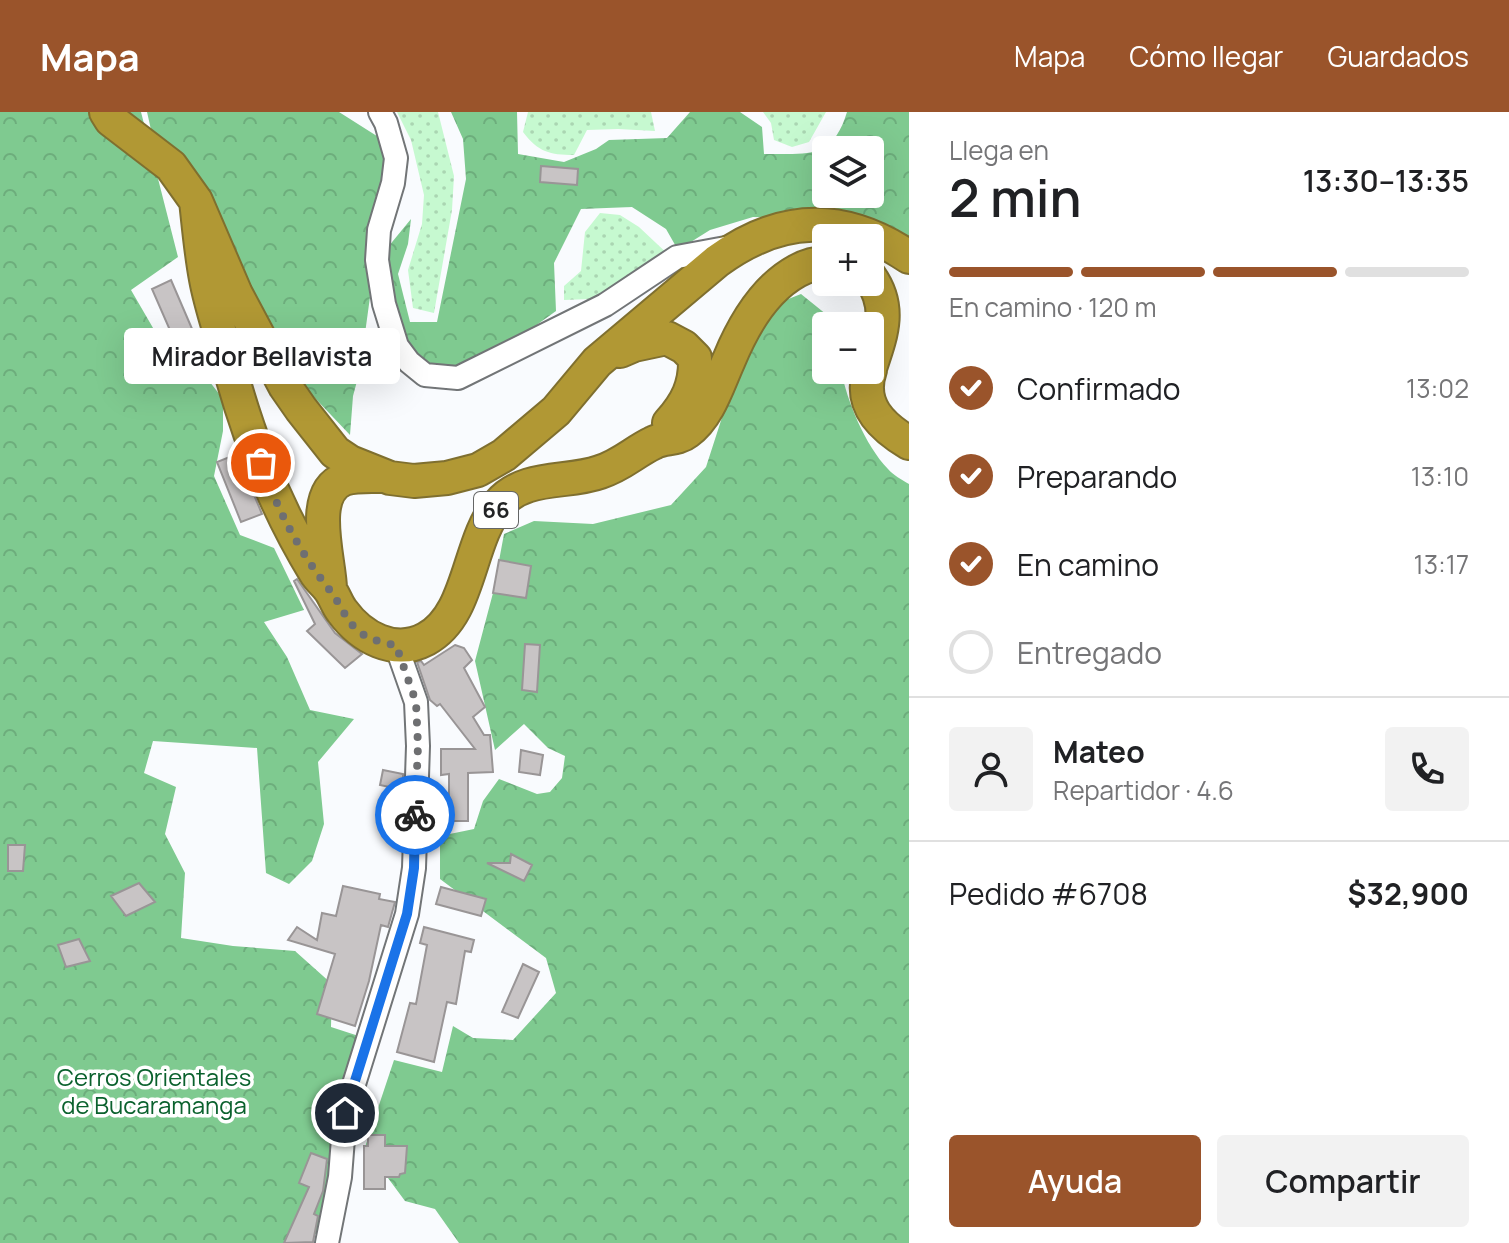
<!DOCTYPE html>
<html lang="es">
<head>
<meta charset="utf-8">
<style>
  body { margin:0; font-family:Manrope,sans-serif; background:#f2f2f2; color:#202124; height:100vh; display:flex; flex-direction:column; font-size:30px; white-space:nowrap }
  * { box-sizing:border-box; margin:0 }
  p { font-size:26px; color:#757577 }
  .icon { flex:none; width:44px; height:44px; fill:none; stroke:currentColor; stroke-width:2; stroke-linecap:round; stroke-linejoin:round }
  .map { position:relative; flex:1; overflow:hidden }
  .panel { display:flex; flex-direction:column; background:#fff; width:600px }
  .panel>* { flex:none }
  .buttons { position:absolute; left:812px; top:24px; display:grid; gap:16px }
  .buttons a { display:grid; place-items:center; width:72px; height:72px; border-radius:8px; background:#fff; box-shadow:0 8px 32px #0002; font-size:40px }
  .pin { position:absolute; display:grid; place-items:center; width:68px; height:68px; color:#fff; margin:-34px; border:4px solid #fff; border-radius:50%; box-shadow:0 2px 8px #0007 }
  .courier { position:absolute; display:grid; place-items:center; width:80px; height:80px; margin:-40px; border:6px solid #1a73e8; border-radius:50%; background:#fff; color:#222; box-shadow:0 2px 10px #0007 }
  .bubble { position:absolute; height:56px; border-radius:8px; background:#fff; box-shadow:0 8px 32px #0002; font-size:26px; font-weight:600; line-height:56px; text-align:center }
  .summary em { font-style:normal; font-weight:600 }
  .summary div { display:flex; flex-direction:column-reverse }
  .summary { display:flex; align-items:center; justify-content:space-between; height:136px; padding:0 40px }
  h1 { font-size:52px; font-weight:600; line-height:60px }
  .bar { display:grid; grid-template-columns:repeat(4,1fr); gap:12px 8px; align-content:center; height:96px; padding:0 40px }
  .bar i { height:10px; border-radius:6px; background:#e0e0e0 }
  .bar .active { background:#9a542b }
  .bar p { grid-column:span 4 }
  .line { display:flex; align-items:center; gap:20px; padding:0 40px; border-top:2px solid #e0e0e0 }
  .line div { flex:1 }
  .round { display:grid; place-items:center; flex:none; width:84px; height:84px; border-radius:8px; background:#f2f2f2 }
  ol { padding:0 40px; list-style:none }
  li { display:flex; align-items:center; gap:24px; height:88px }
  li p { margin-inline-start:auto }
  li .icon { padding:8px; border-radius:50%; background:#9a542b; color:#fff; stroke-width:4 }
  li:last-child { color:#757577 }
  li i { width:44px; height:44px; border:4px solid #e0e0e0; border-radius:50% }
  .action { display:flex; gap:16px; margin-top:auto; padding:16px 40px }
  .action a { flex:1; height:92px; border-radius:8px; background:#9a542b; color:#fff; font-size:32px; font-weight:600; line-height:92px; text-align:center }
  .action a+a { background:#f2f2f2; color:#202124 }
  header { display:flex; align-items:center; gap:48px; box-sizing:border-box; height:112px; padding:0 40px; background:#9a542b; color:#fff }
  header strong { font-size:38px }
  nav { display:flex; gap:44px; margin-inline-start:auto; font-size:28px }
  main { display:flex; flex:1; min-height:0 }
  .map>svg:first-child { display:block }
</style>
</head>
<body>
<header>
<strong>Mapa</strong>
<nav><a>Mapa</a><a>Cómo llegar</a><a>Guardados</a></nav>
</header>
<main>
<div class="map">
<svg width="909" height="1131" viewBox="0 0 909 1131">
  <defs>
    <pattern id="grass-dots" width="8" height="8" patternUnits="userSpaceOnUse" patternTransform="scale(2)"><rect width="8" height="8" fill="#c6f9d0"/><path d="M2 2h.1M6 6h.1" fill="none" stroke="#aad5b2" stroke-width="1.8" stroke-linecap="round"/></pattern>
    <pattern id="forest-crowns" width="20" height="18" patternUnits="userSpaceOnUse" patternTransform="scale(2)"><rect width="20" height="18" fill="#7fca90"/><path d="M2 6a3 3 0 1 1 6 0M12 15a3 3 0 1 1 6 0" fill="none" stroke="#6dad7c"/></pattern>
  </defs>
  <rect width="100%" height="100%" fill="#f9fbfe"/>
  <path fill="url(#grass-dots)" d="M397 0H438L454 64 452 98 434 201 413 196 408 158 422 112 424 83 411 28Z
    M528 0H651L655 19 618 17 587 18 574 43C550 43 538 40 523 20Z
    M763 0H826L809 30 792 35 774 28 771 11Z
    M600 101 620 103 639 115 672 146 616 186 564 188V174L581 159 585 120Z"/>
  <path fill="url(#forest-crowns)" fill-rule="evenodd" d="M0 0H141L178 145 131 178 167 240 203 261 223 287V319L214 364 240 423 274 436 304 498 264 510 287 545 310 598 354 607 318 650 324 712 312 749 289 772 266 761 257 636 153 629 144 661 176 675 165 722 185 761 181 826 233 834 295 839 332 872 331 915 371 928 335 1029 336 1120 304 1123 300 1131H0Z
    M147 0H339L380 26 392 80 368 143 370 185 360 258 353 284 350 323 276 245 161 62Z
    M451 0H517L518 42 564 50 596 37 609 28 667 26 690 0H740L762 15 764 42C807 41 832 49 847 0H909V155L786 106 753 105 710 118 678 138 666 117 632 95 581 97 554 151 556 199 513 230 436 270 391 237 388 135 411 107 408 132 398 162 410 210H437L466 67 463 27ZM826 38H870V82H826Z
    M801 182 832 207 834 214H826V258H841C847 289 865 333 888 357 893 363 902 368 909 372V1131H459L435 1097 405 1089 365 1035 394 948 442 960 453 914 473 926 513 928 556 881 546 846 440 767V724L474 717 483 689 499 667 537 682 550 680 562 666 565 644 548 636 524 612 495 638 475 549 493 481 504 422 534 409 593 412 671 393 706 355 727 290 768 195Z"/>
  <path fill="#c8c4c5" stroke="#999596" stroke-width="2" d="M541 54 578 57 577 73 540 70Z
    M171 168 205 247 186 255 152 177Z
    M237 342 262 402 241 410 217 350Z
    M499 448 531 454 526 486 493 481Z
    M297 467 335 521 362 542 345 556 307 519 315 512 294 469Z
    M525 532 540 533 537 580 522 578Z
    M455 533 464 536 472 548 464 556 485 595 473 605 484 623H490L493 660 468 661V709H449V662L441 663V637H475L440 592 437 594 430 588 417 550 421 549 424 553Z
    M521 638 543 643 540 663 519 660Z
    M383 658 403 662V678L380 673Z
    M8 733H25L23 759H8Z
    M511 742 532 753 524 769 487 751H510Z
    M139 771 155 790 126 804 111 784Z
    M343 774 380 782 379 787 395 790 388 815 381 813 369 869 355 914 317 902 335 842 288 828 297 815 317 828 322 801 336 804Z
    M441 775 486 787 481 804 436 792Z
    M424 815 474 828 471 840 465 839 456 892 447 890 434 950 397 940 410 891 416 892 427 833 420 831Z
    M79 827 90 849 66 855 58 833Z
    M523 852 539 860 518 906 502 900Z
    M368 1023H385V1034H407L405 1061 400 1062 399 1065H385V1077H364V1034H368Z
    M311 1041 327 1047 323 1079 314 1102 318 1104 313 1130 284 1131 309 1075 299 1071Z"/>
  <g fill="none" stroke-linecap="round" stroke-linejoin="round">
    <g stroke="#727577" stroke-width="26">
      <path id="minor" d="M380 0 386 11 396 46 393 71 379 118 377 148 384 192 397 234 409 250 425 263 458 266 605 193 677 145 731 135
        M327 1131 340 1065 345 1001 407 802 414 756 418 634 416 590 396 533"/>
    </g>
    <g stroke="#7f6f2f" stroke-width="36">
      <path id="highway" d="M106 0 111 8 171 54 196 89 236 182 285 274 301 297 335 340 350 350 390 366 414 369 447 366 478 358 504 343 556 299 597 250 717 149C780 103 843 100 909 145
        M196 89C199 115 201 141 206 167 210 189 217 210 223 231 244 313 271 388 315 460 319 467 326 472 330 478 335 485 337 493 342 499 361 525 394 544 426 527 471 503 467 431 499 392 525 362 567 372 600 360 622 353 634 340 653 331 663 325 677 328 687 320 709 304 718 272 729 248 743 214 764 177 797 159 806 154 816 151 826 151
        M870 165C892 196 881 223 870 256
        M620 239 634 233 667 226 684 235 695 246C696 273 687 291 669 311
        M870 258C858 293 882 315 909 331
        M330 477C330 449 307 381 344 367 354 363 371 364 382 364"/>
    </g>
    <use href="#minor" stroke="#fff" stroke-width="22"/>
    <use href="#highway" stroke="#b19834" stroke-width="32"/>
  </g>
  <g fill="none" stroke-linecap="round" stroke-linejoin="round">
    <path stroke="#6e6f71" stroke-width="8" stroke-dasharray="0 14.4" d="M261 351C276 395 299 439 328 476 339 489 344 505 356 517 367 527 382 531 396 533L416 590 418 634 415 703"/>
    <path stroke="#1a73e8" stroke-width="10" d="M345 1001 407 802 414 756 415 703"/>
  </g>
  <g text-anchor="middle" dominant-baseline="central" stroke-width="7" stroke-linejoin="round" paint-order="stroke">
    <rect fill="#fff" stroke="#656666" stroke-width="2" x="474" y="380" width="44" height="36" rx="6"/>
    <g font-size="22" font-weight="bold" fill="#232425">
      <text x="496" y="398">66</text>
    </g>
    <g font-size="24" fill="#0a612d" stroke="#fff">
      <text x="154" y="964">Cerros Orientales<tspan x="154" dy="28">de Bucaramanga</tspan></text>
    </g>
  </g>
</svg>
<div class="buttons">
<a><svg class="icon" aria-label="layers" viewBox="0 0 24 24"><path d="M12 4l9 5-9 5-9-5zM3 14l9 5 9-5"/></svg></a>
<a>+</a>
<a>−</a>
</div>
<div class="pin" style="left:261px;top:351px;background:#ea580c"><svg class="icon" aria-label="bag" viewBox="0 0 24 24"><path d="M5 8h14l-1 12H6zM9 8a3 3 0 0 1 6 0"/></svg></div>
<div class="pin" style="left:345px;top:1001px;background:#1f2937"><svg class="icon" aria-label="home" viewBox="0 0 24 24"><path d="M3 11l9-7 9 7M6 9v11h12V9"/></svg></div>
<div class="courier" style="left:415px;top:703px"><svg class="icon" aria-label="bike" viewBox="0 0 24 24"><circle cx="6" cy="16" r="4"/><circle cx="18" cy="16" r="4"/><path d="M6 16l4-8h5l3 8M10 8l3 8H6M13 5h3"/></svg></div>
<div class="bubble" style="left:124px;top:216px;width:276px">Mirador Bellavista</div>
</div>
<section class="panel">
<div class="summary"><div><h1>2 min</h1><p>Llega en</p></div><em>13:30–13:35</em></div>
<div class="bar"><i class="active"></i><i class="active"></i><i class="active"></i><i></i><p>En camino · 120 m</p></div>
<ol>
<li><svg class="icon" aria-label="check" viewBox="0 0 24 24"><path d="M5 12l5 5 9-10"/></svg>Confirmado<p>13:02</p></li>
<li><svg class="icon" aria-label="check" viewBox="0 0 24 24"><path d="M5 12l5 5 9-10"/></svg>Preparando<p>13:10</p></li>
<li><svg class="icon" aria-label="check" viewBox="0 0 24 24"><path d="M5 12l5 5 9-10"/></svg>En camino<p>13:17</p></li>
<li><i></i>Entregado</li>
</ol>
<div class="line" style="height:144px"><a class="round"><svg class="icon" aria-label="person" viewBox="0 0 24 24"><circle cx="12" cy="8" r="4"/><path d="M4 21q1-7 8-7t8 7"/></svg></a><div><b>Mateo</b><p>Repartidor · 4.6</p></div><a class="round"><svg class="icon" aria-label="phone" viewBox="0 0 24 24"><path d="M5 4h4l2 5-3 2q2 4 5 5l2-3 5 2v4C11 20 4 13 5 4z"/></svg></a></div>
<div class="line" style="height:104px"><div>Pedido #6708</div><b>$32,900</b></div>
<div class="action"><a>Ayuda</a><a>Compartir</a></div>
</section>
</main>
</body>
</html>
